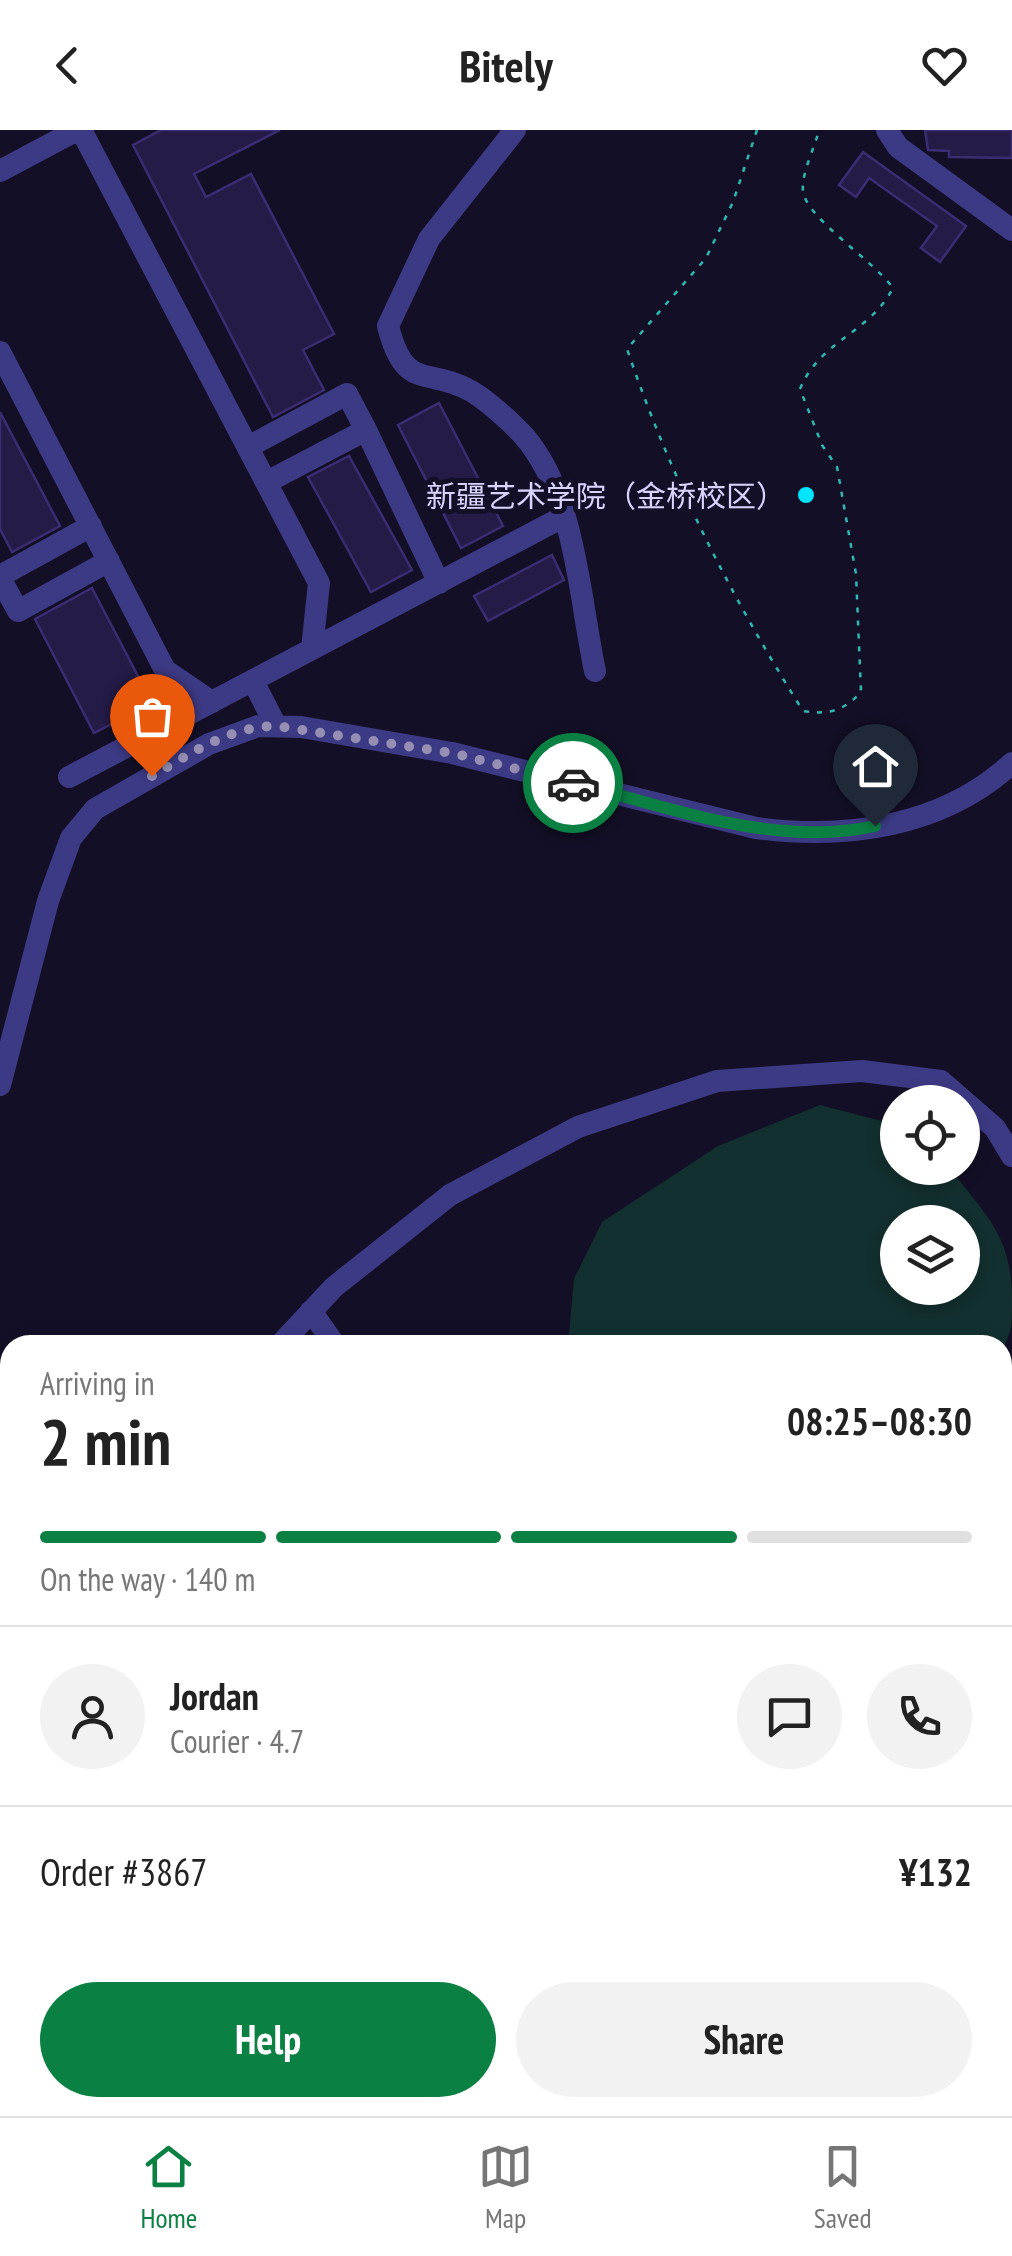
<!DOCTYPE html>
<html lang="en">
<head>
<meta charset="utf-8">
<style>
  body { margin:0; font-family:"PT Sans Narrow","Noto Sans SC",sans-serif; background:#f2f2f2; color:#222; height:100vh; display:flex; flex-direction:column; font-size:38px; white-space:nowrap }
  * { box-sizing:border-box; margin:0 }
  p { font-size:32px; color:#767676 }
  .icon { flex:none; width:55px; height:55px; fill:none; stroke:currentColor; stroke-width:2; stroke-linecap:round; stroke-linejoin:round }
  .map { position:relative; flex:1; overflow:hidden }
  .drawer { position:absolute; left:0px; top:1205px; width:1012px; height:782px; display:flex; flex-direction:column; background:#fff; border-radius:30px 30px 0 0; box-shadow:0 5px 15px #0003 }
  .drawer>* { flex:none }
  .buttons { position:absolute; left:880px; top:955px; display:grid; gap:20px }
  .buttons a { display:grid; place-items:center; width:100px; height:100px; border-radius:50%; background:#fff; box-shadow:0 5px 15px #0003; font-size:50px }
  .pin { position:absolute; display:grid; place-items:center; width:85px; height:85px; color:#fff; margin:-102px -42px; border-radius:50% 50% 50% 0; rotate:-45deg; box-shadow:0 0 10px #0007 }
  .pin .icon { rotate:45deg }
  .courier { position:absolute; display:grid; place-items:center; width:100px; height:100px; margin:-50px; border:8px solid #0b8043; border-radius:50%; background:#fff; color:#222; box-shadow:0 2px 12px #0007 }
  .overview em { font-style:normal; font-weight:700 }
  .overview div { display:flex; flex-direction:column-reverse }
  .overview { display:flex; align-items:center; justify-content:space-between; height:170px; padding:0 40px }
  h1 { font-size:65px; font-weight:700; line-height:75px }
  .bar { display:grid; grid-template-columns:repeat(4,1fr); gap:15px 10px; align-content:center; height:120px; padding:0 40px }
  .bar i { height:12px; border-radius:8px; background:#e0e0e0 }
  .bar .current { background:#0b8043 }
  .bar p { grid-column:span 4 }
  .line { display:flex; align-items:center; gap:25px; padding:0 40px; border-top:2px solid #e0e0e0 }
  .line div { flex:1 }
  .round { display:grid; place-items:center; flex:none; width:105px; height:105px; border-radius:52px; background:#f2f2f2 }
  .primary-button { display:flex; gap:20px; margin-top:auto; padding:20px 40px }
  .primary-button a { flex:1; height:115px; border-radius:60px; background:#0b8043; color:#fff; font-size:40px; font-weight:700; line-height:115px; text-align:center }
  .primary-button a+a { background:#f2f2f2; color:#222 }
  header { display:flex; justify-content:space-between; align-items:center; height:130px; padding:0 40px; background:#fff; font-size:45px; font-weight:700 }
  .tabs { display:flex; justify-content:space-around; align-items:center; height:140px; border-top:2px solid #e0e0e0; background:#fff; font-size:28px; color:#767676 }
  .tabs a { display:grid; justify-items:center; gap:5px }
  .tabs .current { color:#0b8043 }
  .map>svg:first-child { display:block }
</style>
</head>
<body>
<header><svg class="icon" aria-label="back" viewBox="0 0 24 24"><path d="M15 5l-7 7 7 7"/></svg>Bitely<svg class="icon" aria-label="heart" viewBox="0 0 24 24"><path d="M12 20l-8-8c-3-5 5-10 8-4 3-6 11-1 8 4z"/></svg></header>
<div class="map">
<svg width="1012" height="1986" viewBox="0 0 1012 1986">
  <rect width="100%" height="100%" fill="#130f26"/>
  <path fill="#12302f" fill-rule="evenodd" d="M820 975 897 995 898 1038H950C988 1089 1012 1105 1012 1172 1012 1191 1012 1202 1003 1218L568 1215 574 1149 602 1092 718 1016ZM898 1092H962V1158H898Z"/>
  <path fill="#241b47" stroke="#3b2d73" stroke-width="2.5" d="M161 0H280L194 44 206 67 251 44 334 204 303 220 324 260 273 287 133 15Z
    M925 0H1012V28L949 27V21L928 20Z
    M863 22 966 96 940 132 921 118 937 96 869 48 856 67 839 55Z
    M439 273 503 396 461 418 398 295Z
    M0 282 60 396 12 422 0 399Z
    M349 326 412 440 371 462 308 347Z
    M552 425 564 450 488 491 474 466Z
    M92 458 152 573 94 603 35 489Z"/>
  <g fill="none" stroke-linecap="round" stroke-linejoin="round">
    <path stroke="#2fb8b0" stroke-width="2.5" stroke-dasharray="5 8" stroke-linecap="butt" d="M757 0 733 72 706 128 627 219C672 351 729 463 803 581 828 585 844 581 861 562L856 444 837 337 822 315 800 259C820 210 869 204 893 158 873 130 806 88 803 61 801 44 815 17 819 0
      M1002 1411 1012 1406
      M1002 1465 1012 1483"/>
    <path stroke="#3d3a85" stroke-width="22" d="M81 0 319 453 312 519
      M515 0 429 109 388 196C405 263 427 236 471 261 488 271 511 292 524 306 576 367 579 466 595 541
      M887 0 898 17 1012 100
      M0 41 77 0
      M0 222 165 540 212 572
      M366 300 439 453
      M248 317 347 264 366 300 267 352
      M0 446 91 396
      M0 448 18 481 109 431
      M253 551 276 596
      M69 647 563 387
      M0 955 48 771 71 708 95 679 209 614 258 596 301 597 452 623 756 698C846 710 943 697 1012 633
      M311 1181 335 1215
      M280 1215 334 1157 450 1065 578 997 717 951 862 941 941 951 995 998 1012 1026
      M0 1973 10 1970
      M28 1978 32 1986
      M442 1978 448 1986
      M712 1978 716 1986"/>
  </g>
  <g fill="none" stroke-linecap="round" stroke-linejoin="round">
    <path stroke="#948fb3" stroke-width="10" stroke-dasharray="0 18" d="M152 646C190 624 231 596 276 596L452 623 573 653"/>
    <path stroke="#0b8043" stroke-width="12" d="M573 653C670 677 775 718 875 696"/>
  </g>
  <circle fill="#00e5ff" stroke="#130f26" stroke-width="4" cx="806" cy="365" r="10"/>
  <g text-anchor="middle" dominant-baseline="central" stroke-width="10" stroke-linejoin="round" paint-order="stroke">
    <g font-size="30" fill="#d9d4ff" stroke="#130f26" text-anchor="end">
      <text x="786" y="365">新疆艺术学院（金桥校区）</text>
    </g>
  </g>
</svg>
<div class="buttons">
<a><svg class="icon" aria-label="locate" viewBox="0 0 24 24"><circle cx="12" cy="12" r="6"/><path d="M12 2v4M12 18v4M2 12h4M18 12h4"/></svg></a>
<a><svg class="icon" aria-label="layers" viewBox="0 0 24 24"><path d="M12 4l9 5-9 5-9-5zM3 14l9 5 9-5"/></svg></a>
</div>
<div class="pin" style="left:152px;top:646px;background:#ea580c"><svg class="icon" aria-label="bag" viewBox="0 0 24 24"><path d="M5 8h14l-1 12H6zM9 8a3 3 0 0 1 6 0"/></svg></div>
<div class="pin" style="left:875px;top:696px;background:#1f2937"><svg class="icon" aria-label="home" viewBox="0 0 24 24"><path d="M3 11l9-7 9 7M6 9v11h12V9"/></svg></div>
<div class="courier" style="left:573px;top:653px"><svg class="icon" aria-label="car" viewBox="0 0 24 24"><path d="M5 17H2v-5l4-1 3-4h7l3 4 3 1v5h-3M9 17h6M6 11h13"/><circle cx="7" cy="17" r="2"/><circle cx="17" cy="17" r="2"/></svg></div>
<section class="drawer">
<div class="overview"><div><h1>2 min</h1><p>Arriving in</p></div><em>08:25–08:30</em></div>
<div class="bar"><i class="current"></i><i class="current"></i><i class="current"></i><i></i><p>On the way · 140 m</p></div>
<div class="line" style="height:180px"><a class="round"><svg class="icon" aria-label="person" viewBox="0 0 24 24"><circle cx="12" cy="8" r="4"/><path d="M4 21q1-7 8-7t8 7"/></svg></a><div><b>Jordan</b><p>Courier · 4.7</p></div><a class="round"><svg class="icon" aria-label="chat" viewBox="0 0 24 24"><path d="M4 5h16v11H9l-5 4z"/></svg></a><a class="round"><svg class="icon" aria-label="phone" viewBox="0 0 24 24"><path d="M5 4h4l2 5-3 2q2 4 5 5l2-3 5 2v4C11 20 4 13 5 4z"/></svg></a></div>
<div class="line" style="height:130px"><div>Order #3867</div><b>¥132</b></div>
<div class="primary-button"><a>Help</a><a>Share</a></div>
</section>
</div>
<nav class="tabs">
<a class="current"><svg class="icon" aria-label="home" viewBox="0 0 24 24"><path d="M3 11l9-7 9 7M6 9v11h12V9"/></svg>Home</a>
<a><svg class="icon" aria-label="map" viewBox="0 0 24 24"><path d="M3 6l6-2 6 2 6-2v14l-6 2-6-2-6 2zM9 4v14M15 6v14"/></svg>Map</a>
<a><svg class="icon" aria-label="saved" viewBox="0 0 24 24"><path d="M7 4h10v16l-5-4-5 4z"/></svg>Saved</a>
</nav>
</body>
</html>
